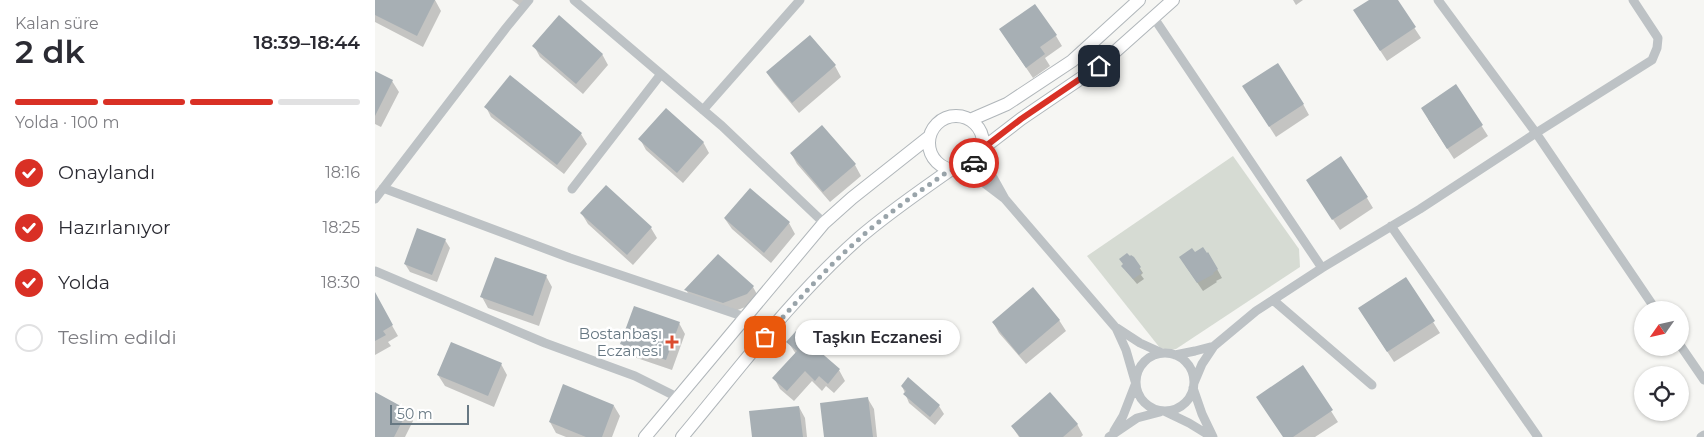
<!DOCTYPE html>
<html lang="tr">
<head>
<meta charset="utf-8">
<style>
  body { margin:0; font-family:Montserrat,sans-serif; background:#f7f7f7; color:#2b2b33; height:100vh; display:flex; flex-direction:column; font-size:19px; white-space:nowrap }
  * { box-sizing:border-box; margin:0 }
  p { font-size:16px; color:#7c7c81 }
  .icon { flex:none; width:28px; height:28px; fill:none; stroke:currentColor; stroke-width:2; stroke-linecap:round; stroke-linejoin:round }
  .map { position:relative; flex:1; overflow:hidden }
  .details { display:flex; flex-direction:column; background:#fff; width:375px }
  .details>* { flex:none }
  .needle { width:32px; rotate:236deg }
  .controls { position:absolute; left:1259px; top:301px; display:grid; gap:10px }
  .controls a { display:grid; place-items:center; width:55px; height:55px; border-radius:50%; background:#fff; box-shadow:0 1px 4px #0004; font-size:25px }
  .scale { position:absolute; left:15px; bottom:12px; width:79px; box-sizing:border-box; padding-left:5px; border:2px solid #677883; border-top:0; font-size:14px; line-height:18px; white-space:nowrap; color:#677883; -webkit-text-stroke:4px #fff; paint-order:stroke }
  .pin { position:absolute; display:grid; place-items:center; width:42px; height:42px; color:#fff; margin:-21px; border-radius:10px; box-shadow:0 2px 8px #0006 }
  .courier { position:absolute; display:grid; place-items:center; width:50px; height:50px; margin:-25px; border:4px solid #d93025; border-radius:50%; background:#fff; color:#222; box-shadow:0 1px 6px #0007 }
  .bubble { position:absolute; height:35px; border-radius:18px; background:#fff; box-shadow:0 1px 4px #0004; font-size:16px; font-weight:600; line-height:35px; text-align:center }
  .head em { font-style:normal; font-weight:600 }
  .head div { display:flex; flex-direction:column-reverse }
  .head { display:flex; align-items:center; justify-content:space-between; height:85px; padding:0 15px }
  h1 { font-size:32px; font-weight:600; line-height:38px }
  .bar { display:grid; grid-template-columns:repeat(4,1fr); gap:8px 5px; align-content:center; height:60px; padding:0 15px }
  .bar i { height:6px; border-radius:4px; background:#e1e1e2 }
  .bar .on { background:#d93025 }
  .bar p { grid-column:span 4 }
  ol { padding:0 15px; list-style:none }
  li { display:flex; align-items:center; gap:15px; height:55px }
  li p { margin-inline-start:auto }
  li .icon { padding:5px; border-radius:50%; background:#d93025; color:#fff; stroke-width:4 }
  li:last-child { color:#7c7c81 }
  li i { width:28px; height:28px; border:2px solid #e1e1e2; border-radius:50% }
  main { display:flex; flex:1; min-height:0 }
  .map>svg:first-child { display:block }
</style>
</head>
<body>
<main>
<section class="details">
<div class="head"><div><h1>2 dk</h1><p>Kalan süre</p></div><em>18:39–18:44</em></div>
<div class="bar"><i class="on"></i><i class="on"></i><i class="on"></i><i></i><p>Yolda · 100 m</p></div>
<ol>
<li><svg class="icon" aria-label="check" viewBox="0 0 24 24"><path d="M5 12l5 5 9-10"/></svg>Onaylandı<p>18:16</p></li>
<li><svg class="icon" aria-label="check" viewBox="0 0 24 24"><path d="M5 12l5 5 9-10"/></svg>Hazırlanıyor<p>18:25</p></li>
<li><svg class="icon" aria-label="check" viewBox="0 0 24 24"><path d="M5 12l5 5 9-10"/></svg>Yolda<p>18:30</p></li>
<li><i></i>Teslim edildi</li>
</ol>
</section>
<div class="map">
<svg width="1329" height="437" viewBox="0 0 1329 437">
  <rect width="100%" height="100%" fill="#f6f6f3"/>
  <path fill="#d6dbd3" d="M858 156 924 249 925 267 801 349 794 350 785 348 712 256Z"/>
  <path fill="#0003" d="M0 0H60L66 11 48 47 0 22Z
    M137 0H149L145 6Z
    M918 0H928L921 5Z
    M996 0H1021L1046 38 1012 61 986 21Z
    M625 29 681 36 687 46 670 58 675 66 658 78Z
    M159 46 227 54 233 65 208 94 165 57Z
    M460 66 466 77 424 113 399 83 392 73Z
    M0 72 17 81 24 92 6 127 0 124Z
    M1081 86 1113 136 1079 159 1053 119Z
    M875 97 928 104 934 115 901 137Z
    M111 107 206 134 212 144 189 174 116 117Z
    M265 139 328 142 334 153 308 183 271 150Z
    M416 153 480 165 486 176 455 202 422 164Z
    M375 190 414 223 420 234 396 263 357 229 350 219Z
    M939 191 992 198 998 208 965 230Z
    M207 214 276 228 282 238 258 265 213 224Z
    M70 240 75 248 62 282 35 272 30 264Z
    M833 253 847 278 841 281 842 282 828 291 810 265 820 254Z
    M758 258 768 273 766 275 769 279 762 284 751 271Z
    M171 276 177 287 164 326 113 308 107 297Z
    M1031 279 1065 333 1019 362 991 319Z
    M378 287 384 298 378 304 355 313 317 300 311 290Z
    M3 301 23 336 13 342 16 346 0 355V303Z
    M684 320 691 331 651 364 624 333 618 322Z
    M304 323 310 334 297 370 253 355 247 344Z
    M413 342 464 370 470 381 459 393 451 386 447 391 437 381 419 401 405 389 399 378 421 354Z
    M126 364 132 375 119 407 70 386 63 375Z
    M928 367 963 422 940 437H908Z
    M527 386 564 406 569 414 560 425 534 403Z
    M0 394 32 411 38 421 30 437H0Z
    M493 399 499 409 502 437H450Z
    M239 406 245 416 237 437H191L181 433 175 422Z
    M424 407 430 418 432 437H378Z
    M702 424 708 435 706 437H644L637 426Z"/>
  <path fill="#a7afb4" d="M0 0H60L42 36 0 15Z
    M994 0H1023L1041 27 1005 51 978 10Z
    M660 4 682 35 665 47 670 54 651 68 624 29Z
    M184 15 228 54 201 84 157 46Z
    M435 35 461 65 417 103 391 72Z
    M903 63 929 104 894 127 867 86Z
    M0 71 18 80 0 116Z
    M135 75 207 133 182 165 109 107Z
    M1081 84 1108 125 1072 149 1046 108Z
    M291 108 329 142 302 173 263 139Z
    M447 125 481 164 448 192 415 153Z
    M966 156 993 197 957 220 931 180Z
    M231 185 277 227 252 255 205 213Z
    M375 188 415 222 389 253 349 218Z
    M42 228 71 239 57 275 29 264Z
    M828 247 832 253 833 252 843 269 838 273 839 274 822 283 804 257 817 248 820 252Z
    M752 253 755 256 756 255 759 257 766 267 764 269 767 273 758 279 746 266 748 264 744 259Z
    M343 254 379 286 372 294 348 303 309 290Z
    M120 257 172 275 158 316 105 297Z
    M1031 277 1060 321 1012 352 983 308Z
    M658 287 685 320 644 355 617 322Z
    M0 292 18 325 8 331 11 335 0 341Z
    M259 306 305 322 291 360 245 344Z
    M421 331 465 369 453 384 444 376 440 381 430 371 412 391 397 378 422 351 411 342Z
    M76 342 127 363 113 396 62 375Z
    M928 365 958 410 918 437H908L881 397Z
    M533 377 565 405 555 417 528 394 531 391 526 386Z
    M188 384 239 405 227 437H211L174 422Z
    M0 392 33 410 19 437H0Z
    M675 392 703 424 688 437H645L636 426Z
    M493 397 498 437H449L445 403Z
    M424 406 428 437H377L374 411Z"/>
  <g fill="none" stroke-linecap="round" stroke-linejoin="round">
    <g stroke="#b0b6ba" stroke-width="14">
      <path id="secondary" d="M554 143a27 27 0 1 1 54 0a27 27 0 1 1-54 0Z
        M595 120 632 104 697 61 764 0
        M607 149 646 119 724 66 798 0
        M270 437 449 223 477 198 554 137
        M307 437C364 369 417 297 484 238 513 213 544 192 575 170"/>
    </g>
    <path stroke="#bdc2c5" stroke-width="9" d="M199 0 347 126 449 223
      M1258 0 1283 38 1282 48 1277 60 1161 133 1281 310
      M779 18 947 268
      M328 110 425 0
      M584 170 601 177 630 199 615 172 607 149
      M8 188 195 258 370 317
      M197 189 286 74
      M0 199 131 28 154 0
      M630 199 741 328 751 350 760 381
      M1016 226 1163 437
      M0 271 170 343 260 376 304 398
      M898 300 997 385
      M742 328 765 343 787 353
      M1305 345 1329 380
      M761 382a29 29 0 1 1 58 0a29 29 0 1 1-58 0Z
      M800 355 820 351 839 346
      M819 383 827 364 839 346 881 311 947 268 1045 209 1161 133 1063 0
      M818 388 827 414 838 437
      M789 411 814 423 837 437
      M739 431 748 416 760 385
      M734 437 762 418 785 412
      M1326 437 1329 435"/>
    <use href="#secondary" stroke="#fff" stroke-width="12"/>
  </g>
  <g fill="none" stroke-linecap="round" stroke-linejoin="round">
    <path stroke="#99a4aa" stroke-width="5" stroke-dasharray="0 9" d="M390 337C420 304 449 270 483 240 511 214 544 192 575 170 585 170 591 169 599 163"/>
    <path stroke="#d93025" stroke-width="6" d="M599 163 604 157 607 149 646 119 724 66"/>
  </g>
  <path fill="#db4c2f" stroke="#fff" stroke-width="2" d="M294.5 334.5h5v5h5v5h-5v5h-5v-5h-5v-5h5z"/>
  <g text-anchor="middle" dominant-baseline="central" stroke-width="5" stroke-linejoin="round" paint-order="stroke">
    <g font-size="15" fill="#677883" stroke="#fff" text-anchor="end">
      <text x="287" y="333">Bostanbaşı<tspan x="287" dy="17">Eczanesi</tspan></text>
    </g>
  </g>
</svg>
<div class="controls">
<a><svg class="needle" viewBox="-14 -14 28 28"><path d="M0-13l5 13h-10z" fill="#e53935"/><path d="M0 13l5-13h-10z" fill="#7c7c81"/></svg></a>
<a><svg class="icon" aria-label="locate" viewBox="0 0 24 24"><circle cx="12" cy="12" r="6"/><path d="M12 2v4M12 18v4M2 12h4M18 12h4"/></svg></a>
</div>
<div class="scale">50 m</div>
<div class="pin" style="left:390px;top:337px;background:#ea580c"><svg class="icon" aria-label="bag" viewBox="0 0 24 24"><path d="M5 8h14l-1 12H6zM9 8a3 3 0 0 1 6 0"/></svg></div>
<div class="pin" style="left:724px;top:66px;background:#1f2937"><svg class="icon" aria-label="home" viewBox="0 0 24 24"><path d="M3 11l9-7 9 7M6 9v11h12V9"/></svg></div>
<div class="courier" style="left:599px;top:163px"><svg class="icon" aria-label="car" viewBox="0 0 24 24"><path d="M5 17H2v-5l4-1 3-4h7l3 4 3 1v5h-3M9 17h6M6 11h13"/><circle cx="7" cy="17" r="2"/><circle cx="17" cy="17" r="2"/></svg></div>
<div class="bubble" style="left:420px;top:320px;width:165px">Taşkın Eczanesi</div>
</div>
</main>
</body>
</html>
